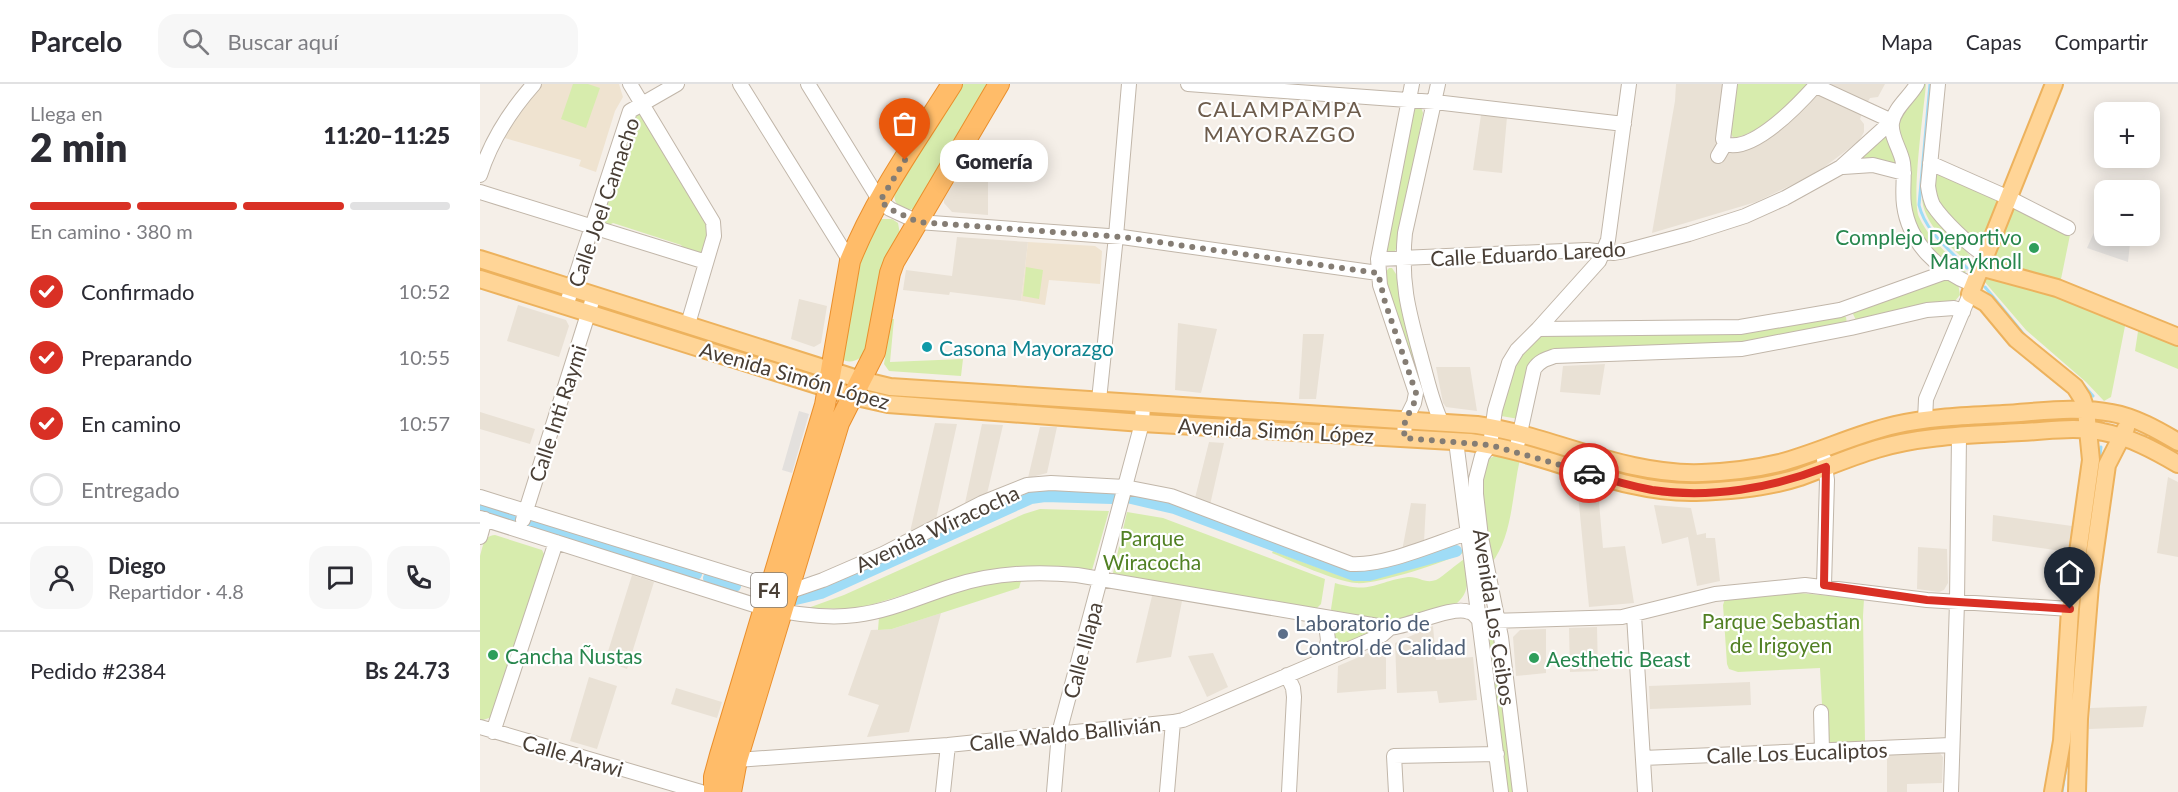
<!DOCTYPE html>
<html lang="es">
<head>
<meta charset="utf-8">
<style>
  body { margin:0; font-family:Lato,sans-serif; background:#f7f7f7; color:#2b2b33; height:100vh; display:flex; flex-direction:column; font-size:22px; white-space:nowrap }
  * { box-sizing:border-box; margin:0 }
  p { font-size:20px; color:#7c7c81 }
  .icon { flex:none; width:33px; height:33px; fill:none; stroke:currentColor; stroke-width:2; stroke-linecap:round; stroke-linejoin:round }
  .map { position:relative; flex:1; overflow:hidden }
  .side { display:flex; flex-direction:column; background:#fff; width:480px }
  .side>* { flex:none }
  .tools { position:absolute; left:1614px; top:18px; display:grid; gap:12px }
  .tools a { display:grid; place-items:center; width:66px; height:66px; border-radius:12px; background:#fff; box-shadow:0 3px 15px #0003; font-size:30px }
  .pin { position:absolute; display:grid; place-items:center; width:51px; height:51px; color:#fff; margin:-62px -26px; border-radius:50% 50% 50% 0; rotate:-45deg; box-shadow:0 0 6px #0007 }
  .pin .icon { rotate:45deg }
  .courier { position:absolute; display:grid; place-items:center; width:60px; height:60px; margin:-30px; border:4px solid #d93025; border-radius:50%; background:#fff; color:#222; box-shadow:0 2px 8px #0007 }
  .bubble { position:absolute; height:42px; border-radius:18px; background:#fff; box-shadow:0 3px 15px #0003; font-size:20px; font-weight:800; line-height:42px; text-align:center }
  .summary em { font-style:normal; font-weight:800 }
  .summary div { display:flex; flex-direction:column-reverse }
  .summary { display:flex; align-items:center; justify-content:space-between; height:102px; padding:0 30px }
  h1 { font-size:39px; font-weight:800; line-height:45px }
  .bar { display:grid; grid-template-columns:repeat(4,1fr); gap:9px 6px; align-content:center; height:72px; padding:0 30px }
  .bar i { height:8px; border-radius:4px; background:#e1e1e2 }
  .bar .active { background:#d93025 }
  .bar p { grid-column:span 4 }
  .line { display:flex; align-items:center; gap:15px; padding:0 30px; border-top:2px solid #e1e1e2 }
  .line div { flex:1 }
  .round { display:grid; place-items:center; flex:none; width:63px; height:63px; border-radius:18px; background:#f7f7f7 }
  ol { padding:0 30px; list-style:none }
  li { display:flex; align-items:center; gap:18px; height:66px }
  li p { margin-inline-start:auto }
  li .icon { padding:6px; border-radius:50%; background:#d93025; color:#fff; stroke-width:4 }
  li:last-child { color:#7c7c81 }
  li i { width:33px; height:33px; border:3px solid #e1e1e2; border-radius:50% }
  header { display:flex; align-items:center; gap:36px; box-sizing:border-box; height:84px; padding:0 30px; background:#fff; border-bottom:2px solid #e1e1e2 }
  header strong { font-size:28px }
  nav { display:flex; gap:33px; margin-inline-start:auto; font-size:21px }
  .search { width:420px; height:54px; background:#f7f7f7; display:flex; align-items:center; gap:15px; box-sizing:border-box; padding:0 21px; border-radius:18px; color:#7c7c81; font-size:22px }
  main { display:flex; flex:1; min-height:0 }
  .map>svg:first-child { display:block }
</style>
</head>
<body>
<header>
<strong>Parcelo</strong>
<div class="search"><svg class="icon" aria-label="search" viewBox="0 0 24 24"><circle cx="10" cy="10" r="6"/><path d="M15 15l6 6"/></svg>Buscar aquí</div>
<nav><a>Mapa</a><a>Capas</a><a>Compartir</a></nav>
</header>
<main>
<section class="side">
<div class="summary"><div><h1>2 min</h1><p>Llega en</p></div><em>11:20–11:25</em></div>
<div class="bar"><i class="active"></i><i class="active"></i><i class="active"></i><i></i><p>En camino · 380 m</p></div>
<ol>
<li><svg class="icon" aria-label="check" viewBox="0 0 24 24"><path d="M5 12l5 5 9-10"/></svg>Confirmado<p>10:52</p></li>
<li><svg class="icon" aria-label="check" viewBox="0 0 24 24"><path d="M5 12l5 5 9-10"/></svg>Preparando<p>10:55</p></li>
<li><svg class="icon" aria-label="check" viewBox="0 0 24 24"><path d="M5 12l5 5 9-10"/></svg>En camino<p>10:57</p></li>
<li><i></i>Entregado</li>
</ol>
<div class="line" style="height:108px"><a class="round"><svg class="icon" aria-label="person" viewBox="0 0 24 24"><circle cx="12" cy="8" r="4"/><path d="M4 21q1-7 8-7t8 7"/></svg></a><div><b>Diego</b><p>Repartidor · 4.8</p></div><a class="round"><svg class="icon" aria-label="chat" viewBox="0 0 24 24"><path d="M4 5h16v11H9l-5 4z"/></svg></a><a class="round"><svg class="icon" aria-label="phone" viewBox="0 0 24 24"><path d="M5 4h4l2 5-3 2q2 4 5 5l2-3 5 2v4C11 20 4 13 5 4z"/></svg></a></div>
<div class="line" style="height:78px"><div>Pedido #2384</div><b>Bs 24.73</b></div>
</section>
<div class="map">
<svg width="1698" height="708" viewBox="0 0 1698 708">
  <rect width="100%" height="100%" fill="#f5efe8"/>
  <path fill="#e9e1d5" d="M1196 0H1405L1398 13 1390 14 1384 24 1380 35 1384 40V48L1379 57 1335 90 1276 118 1172 149 1195 17Z
    M1001 31 1027 33 1022 89 993 86Z
    M484 81 508 95V131L472 128 464 119V115Z
    M477 153 548 158 541 217 470 208 469 211 423 206 426 186 472 192Z
    M319 215 347 222 341 259 334 263 311 255Z
    M38 221 86 236 89 242 79 273 27 257Z
    M698 239 737 245 721 309 695 306Z
    M823 250H844L836 315H819Z
    M1125 280 1120 311 1080 308 1083 282Z
    M956 283H990L997 327 966 323 963 319Z
    M0 328 55 345 50 360 0 345Z
    M455 339 477 340 456 435 430 448Z
    M502 340 523 341 507 410 485 419Z
    M560 343H577L567 389 548 394Z
    M729 358 744 359 730 421 715 414Z
    M1688 393 1698 398V473L1677 469Z
    M1097 400 1118 407 1123 464 1145 462 1154 519 1109 523Z
    M931 419 946 420 944 458 922 467Z
    M1174 421 1211 424 1217 451 1226 449V454H1235L1240 497 1217 502 1208 453 1182 460Z
    M1513 431 1592 442 1589 468 1512 457Z
    M1438 463 1467 465 1468 499 1464 506 1459 508 1437 505Z
    M152 491 174 498 147 585 125 577Z
    M672 512 702 517 691 573 656 579Z
    M461 529 429 648 387 653 399 621 368 611 391 546 412 545Z
    M953 542 956 576 993 573 997 616 959 619 957 607 917 609 915 559Z
    M1117 543 1118 587 1090 588 1089 544Z
    M1066 545V589L1036 592 1033 553 1040 546Z
    M900 564 906 569V605L857 609 858 582Z
    M733 569 748 603 727 613 708 572Z
    M109 593 137 602 117 665 90 657Z
    M1270 598 1271 621 1170 625 1169 602Z
    M196 604 242 618 237 634 191 620Z
    M1667 622 1663 643 1609 645 1610 624Z
    M1459 668 1463 673 1462 699 1427 700V708H1407V671Z"/>
  <path fill="#efe3d0" d="M62 0H139L143 13 135 27 116 88 99 82 101 76 21 53 37 28Z
    M548 158 615 162 622 167 620 200 569 196 565 221 541 217Z"/>
  <path fill="#d7ecad" d="M93 0H108L120 4 106 44 81 35Z
    M478 0H510L434 125 424 126C416 121 413 116 415 107Z
    M1256 0H1330C1307 22 1286 46 1254 54L1251 50 1250 46Z
    M1443 0H1446C1444 24 1431 115 1439 133 1449 155 1469 171 1486 188L1482 191 1449 165 1434 137 1416 45 1417 36Z
    M934 21 941 23 943 29 918 161 915 167 909 168 905 165Z
    M159 29 163 31 229 142 224 171 206 167 201 161 133 139 127 142 123 139V134L156 32Z
    M1405 51 1415 71 1417 80 1376 76Z
    M1456 89 1519 116 1500 163C1484 147 1445 115 1456 89Z
    M1442 114 1450 126 1491 173V182C1472 163 1444 142 1442 114Z
    M1532 123 1590 151 1580 200 1513 179 1512 174Z
    M401 135H412L418 139 420 150 388 266C381 275 371 282 360 274L374 187 396 138Z
    M546 183 563 186 559 215 543 212Z
    M909 184H912L916 190 941 297 938 298 904 195V190Z
    M1506 193 1528 195 1646 237 1631 313 1624 317 1606 298 1546 246 1504 197Z
    M1465 195H1474L1478 199 1480 211 1475 217 1376 236 1373 230 1375 226Z
    M122 219 340 287 338 294 120 225Z
    M1363 232 1366 233 1367 240 1261 261 1064 271 1039 335 1021 332C1028 303 1032 267 1061 252Z
    M411 235H414L410 278 483 275 481 292 409 287 404 280Z
    M1659 241 1698 259V285L1655 267Z
    M394 307 653 326 654 328 650 331 409 315 392 309Z
    M674 328 910 343V346L676 332Z
    M1595 334V339L1352 374 1350 369 1402 351 1447 343Z
    M1042 359 1145 388 1332 376 1334 381 1296 393 1225 402 1160 396 1040 363Z
    M1016 371 1040 375C1032 409 1033 452 1011 480L1007 460 1001 397 1007 376Z
    M560 425 629 427 612 486 477 495 377 525 328 524 364 511 544 430Z
    M647 428 683 434 845 495 841 520 837 524 638 494 633 489Z
    M15 451 62 466 65 472 12 633 0 637V472C3 463 3 452 15 451Z
    M983 466V469C963 479 896 501 876 499 854 497 814 478 792 469L793 467 864 493 885 495Z
    M986 474C988 492 991 508 976 520L931 533 904 536 852 528 851 525 855 499C892 510 895 498 928 493 938 492 945 500 956 496 964 492 976 480 986 474Z
    M519 497H541L539 504 412 545 398 546 399 533 451 514Z
    M1320 509 1384 515 1383 532 1385 659 1349 661 1344 657 1340 584 1258 588 1249 585 1247 580 1243 521 1245 515Z
    M852 538 893 546 892 549 854 565 851 563Z
    M1012 549H1014L1035 708H1026L1009 555Z"/>
  <path fill="#e3e0dd" d="M1616 144 1624 148V152H1633L1650 159 1648 178 1607 164Z
    M319 327 329 330 312 389 302 386Z"/>
  <g fill="none" stroke-linecap="round" stroke-linejoin="round">
    <path stroke="#9fdcf6" stroke-width="3" d="M1450 0 1439 121C1445 147 1469 165 1487 184
      M1505 203 1546 253
      M1600 297 1613 312
      M1619 382 1621 363
      M1597 557 1602 504
      M1582 708 1589 663"/>
    <path stroke="#9fdcf6" stroke-width="12" d="M651 414 694 424 874 491H889L976 467
      M0 424 31 435
      M54 442 216 490
      M229 494 255 502
      M316 515 341 509 551 414 565 412 632 414"/>
    <g stroke="#c1b6a9" stroke-width="16">
      <path id="minor" d="M150 0 233 138 234 152 208 240
        M260 0 370 177
        M328 0 400 117 410 125 438 138 642 153 898 189
        M708 0 955 18 1144 40
        M958 0 925 149C920 200 929 229 942 277 948 298 952 319 962 339
        M1437 0C1430 13 1414 24 1412 39 1410 52 1421 66 1423 79 1425 93 1422 107 1424 121 1429 159 1459 188 1494 201
        M1458 0 1448 102C1449 109 1450 115 1453 121 1462 135 1490 163 1505 171
        M1245 60C1273 70 1321 18 1337 0
        M1238 72 1245 60 1243 55 1250 0
        M1450 79 1529 114 1588 144
        M1363 83 1393 81 1424 89
        M0 91C11 57 30 27 54 0
        M0 108 226 178
        M898 175 1107 166 1134 169 1145 167 1209 150 1265 132 1305 114 1361 83 1412 37 1336 2
        M86 222 150 27 197 0
        M1058 245 1260 243 1360 226 1466 188
        M619 316 636 152 649 0
        M1445 336 1446 315 1490 210
        M924 354 925 337 934 319 936 309 900 201 898 175 932 0
        M976 357 1021 708
        M1038 358 1054 285C1059 277 1066 275 1075 272L1262 265 1371 244 1447 226 1474 224 1483 228
        M1344 375 1347 396 1344 501
        M0 413 308 508 343 496 403 470 502 419 547 401 571 399 645 403 691 412 871 480C905 482 954 460 987 449
        M0 434 284 524C313 530 347 535 376 531 410 527 441 512 473 502 513 489 556 487 597 491L910 544C931 542 973 521 989 528 994 529 996 533 1000 537
        M43 436 114 211
        M0 453 5 435
        M1154 531 1165 708
        M1009 537 1142 533 1235 510 1325 501 1447 516 1590 525
        M844 574 848 556 845 533
        M807 591 813 604 814 613 809 708
        M1341 628 1342 667
        M0 643 221 708
        M13 648 76 458
        M251 674 257 676 468 661 693 638 703 636 902 551 910 544
        M1163 674 1471 661
        M463 708 468 661
        M574 708 579 649 662 339 663 320
        M687 708 693 638
        M916 708 914 672 1017 670
        M1040 708 1021 553 1001 453 996 410V395L1002 372 1010 361 1015 326 1029 279 1037 266 1058 245 1119 177 1128 156 1149 0
        M1471 708 1477 518 1479 352"/>
    </g>
    <g stroke="#edb25d" stroke-width="20">
      <path id="major" d="M0 175 381 296 410 303 997 341C1073 352 1144 392 1222 389 1248 388 1274 385 1299 379 1338 369 1375 350 1415 341 1450 333 1487 332 1523 330 1559 328 1596 322 1632 329 1655 333 1678 346 1698 358
        M1500 183 1577 204 1698 253
        M0 195 372 312 408 320 662 339 990 358C1067 368 1138 410 1216 408 1251 407 1287 404 1320 393 1345 384 1370 373 1397 365 1444 351 1492 351 1541 348 1568 347 1596 342 1623 348 1650 353 1674 366 1698 380
        M1573 708 1582 657 1590 525 1611 376 1606 326 1602 314 1595 303 1536 255 1506 219 1490 210 1574 0
        M1597 708 1599 635 1610 501 1627 381 1646 344"/>
    </g>
    <g stroke="#ea8f2c" stroke-width="22">
      <path id="highway" d="M234 708V693L240 671 345 321 370 177C395 114 436 57 472 0
        M251 708 257 676 359 339 395 268 410 189 414 178 519 0"/>
    </g>
    <use href="#minor" stroke="#fff" stroke-width="14"/>
    <use href="#major" stroke="#ffd597" stroke-width="16"/>
    <use href="#highway" stroke="#ffbc69" stroke-width="20"/>
  </g>
  <g fill="none" stroke-linecap="round" stroke-linejoin="round">
    <path stroke="#857d74" stroke-width="6" stroke-dasharray="0 10.8" d="M425 76 400 117 410 125 438 138 642 153 898 189 905 218 936 309 934 319 925 337 924 354 1010 361 1109 389"/>
    <path stroke="#d93025" stroke-width="8" d="M1109 389C1130 396 1151 402 1172 406 1230 415 1292 404 1346 383L1344 501 1447 516 1590 525"/>
  </g>
  <g fill="#2e9e5b" stroke="#fff" stroke-width="2">
    <circle cx="1554" cy="164" r="6"/>
    <circle cx="13" cy="571" r="6"/>
    <circle cx="1054" cy="574" r="6"/>
  </g>
  <circle fill="#0f9aa8" stroke="#fff" stroke-width="2" cx="447" cy="263" r="6"/>
  <circle fill="#5c6f8a" stroke="#fff" stroke-width="2" cx="803" cy="550" r="6"/>
  <g text-anchor="middle" dominant-baseline="central" stroke-width="4.5" stroke-linejoin="round" paint-order="stroke">
    <rect fill="#fff" stroke="#807972" stroke-width="1.5" x="271" y="489" width="36" height="34" rx="4.5"/>
    <g font-size="20" font-weight="bold" fill="#493f36">
      <text x="289" y="506">F4</text>
    </g>
    <g font-size="21" fill="#493f36" stroke="#fff">
      <text transform="translate(123 118) rotate(-71)">Calle Joel Camacho</text>
      <text transform="translate(1048 169) rotate(-3)">Calle Eduardo Laredo</text>
      <text transform="translate(315 291) rotate(16)">Avenida Simón López</text>
      <text transform="translate(77 329) rotate(-72)">Calle Inti Raymi</text>
      <text transform="translate(796 346) rotate(3)">Avenida Simón López</text>
      <text transform="translate(457 444) rotate(-25)">Avenida Wiracocha</text>
      <text transform="translate(1015 533) rotate(81)">Avenida Los Ceibos</text>
      <text transform="translate(602 566) rotate(-75)">Calle Illapa</text>
      <text transform="translate(585 649) rotate(-6)">Calle Waldo Ballivián</text>
      <text transform="translate(1317 668) rotate(-2)">Calle Los Eucaliptos</text>
      <text transform="translate(93 671) rotate(16)">Calle Arawi</text>
    </g>
    <g font-size="21" fill="#27864d" stroke="#fff" text-anchor="start">
      <text x="1542" y="152" text-anchor="end">Complejo Deportivo<tspan x="1542" dy="24">Maryknoll</tspan></text>
      <text x="25" y="571">Cancha Ñustas</text>
      <text x="1066" y="574">Aesthetic Beast</text>
    </g>
    <g font-size="21" fill="#0d838f" stroke="#fff" text-anchor="start">
      <text x="459" y="263">Casona Mayorazgo</text>
    </g>
    <g font-size="21" fill="#518023" stroke="#fff">
      <text x="672" y="453">Parque<tspan x="672" dy="24">Wiracocha</tspan></text>
      <text x="1301" y="536">Parque Sebastian<tspan x="1301" dy="24">de Irigoyen</tspan></text>
    </g>
    <g font-size="21" fill="#4e5e75" stroke="#fff" text-anchor="start">
      <text x="815" y="538">Laboratorio de<tspan x="815" dy="24">Control de Calidad</tspan></text>
    </g>
    <g font-size="22" letter-spacing="1.5" fill="#6d5c4c" stroke="#fff">
      <text x="800" y="24">CALAMPAMPA<tspan x="800" dy="25">MAYORAZGO</tspan></text>
    </g>
  </g>
</svg>
<div class="tools">
<a>+</a>
<a>−</a>
</div>
<div class="pin" style="left:425px;top:76px;background:#ea580c"><svg class="icon" aria-label="bag" viewBox="0 0 24 24"><path d="M5 8h14l-1 12H6zM9 8a3 3 0 0 1 6 0"/></svg></div>
<div class="pin" style="left:1590px;top:525px;background:#1f2937"><svg class="icon" aria-label="home" viewBox="0 0 24 24"><path d="M3 11l9-7 9 7M6 9v11h12V9"/></svg></div>
<div class="courier" style="left:1109px;top:389px"><svg class="icon" aria-label="car" viewBox="0 0 24 24"><path d="M5 17H2v-5l4-1 3-4h7l3 4 3 1v5h-3M9 17h6M6 11h13"/><circle cx="7" cy="17" r="2"/><circle cx="17" cy="17" r="2"/></svg></div>
<div class="bubble" style="left:460px;top:56px;width:108px">Gomería</div>
</div>
</main>
</body>
</html>
